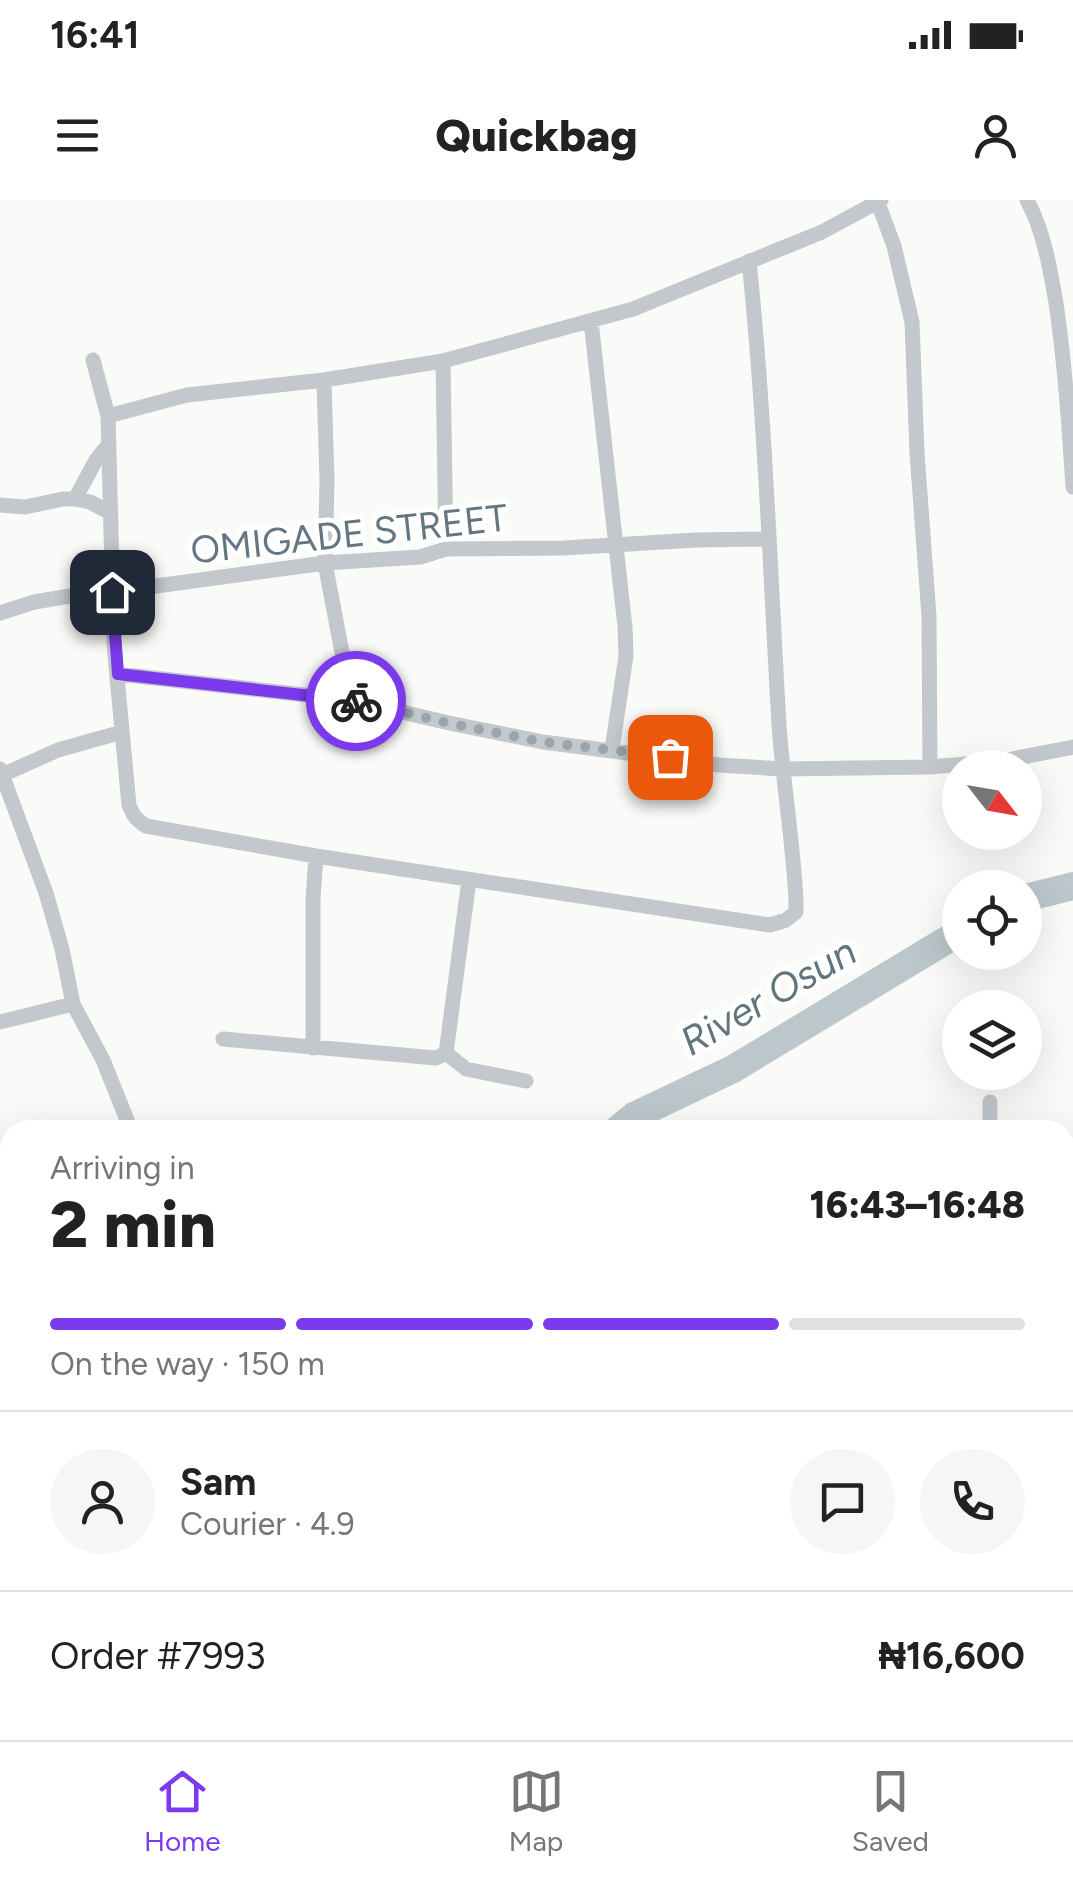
<!DOCTYPE html>
<html lang="en">
<head>
<meta charset="utf-8">
<style>
  body { margin:0; font-family:Figtree,sans-serif; background:#f6f6f6; color:#222; height:100vh; display:flex; flex-direction:column; font-size:38px; white-space:nowrap }
  * { box-sizing:border-box; margin:0 }
  p { font-size:32px; color:#767676 }
  .icon { flex:none; width:55px; height:55px; fill:none; stroke:currentColor; stroke-width:2; stroke-linecap:round; stroke-linejoin:round }
  .map { position:relative; flex:1; overflow:hidden }
  .drawer { position:absolute; left:0px; top:920px; width:1075px; height:620px; display:flex; flex-direction:column; background:#fff; border-radius:30px 30px 0 0; box-shadow:0 10px 40px #0002 }
  .drawer>* { flex:none }
  .needle { width:65px; rotate:121deg }
  .controls { position:absolute; left:942px; top:550px; display:grid; gap:20px }
  .controls a { display:grid; place-items:center; width:100px; height:100px; border-radius:50%; background:#fff; box-shadow:0 10px 40px #0002; font-size:50px }
  .pin { position:absolute; display:grid; place-items:center; width:85px; height:85px; color:#fff; margin:-42px; border-radius:20px; box-shadow:0 5px 15px #0006 }
  .courier { position:absolute; display:grid; place-items:center; width:100px; height:100px; margin:-50px; border:8px solid #7c3aed; border-radius:50%; background:#fff; color:#222; box-shadow:0 2px 12px #0007 }
  .head em { font-style:normal; font-weight:800 }
  .head div { display:flex; flex-direction:column-reverse }
  .head { display:flex; align-items:center; justify-content:space-between; height:170px; padding:0 50px }
  h1 { font-size:65px; font-weight:800; line-height:75px }
  .bar { display:grid; grid-template-columns:repeat(4,1fr); gap:15px 10px; align-content:center; height:120px; padding:0 50px }
  .bar i { height:12px; border-radius:8px; background:#e0e0e0 }
  .bar .selected { background:#7c3aed }
  .bar p { grid-column:span 4 }
  .line { display:flex; align-items:center; gap:25px; padding:0 50px; border-top:2px solid #e0e0e0 }
  .line div { flex:1 }
  .round { display:grid; place-items:center; flex:none; width:105px; height:105px; border-radius:52px; background:#f6f6f6 }
  .status { display:flex; justify-content:space-between; align-items:center; height:70px; padding:0 50px; background:#fff; direction:ltr }
  .status svg { height:28px; fill:currentColor }
  header { display:flex; justify-content:space-between; align-items:center; height:130px; padding:0 50px; background:#fff; font-size:45px; font-weight:800 }
  .dock { display:flex; justify-content:space-around; align-items:center; height:140px; border-top:2px solid #e0e0e0; background:#fff; font-size:28px; color:#767676 }
  .dock a { display:grid; justify-items:center; gap:5px }
  .dock .selected { color:#7c3aed }
  .map>svg:first-child { display:block }
</style>
</head>
<body>
<div class="status"><b>16:41</b><svg viewBox="0 0 49 12"><path d="M0 12V9h3v3zM5 12V6h3v6zM10 12V3h3v9zM15 12V0h3v12zM26 1h20v11H26zM47 4h2v5h-2z"/></svg></div>
<header><svg class="icon" aria-label="menu" viewBox="0 0 24 24"><path d="M4 6h16M4 12h16M4 18h16"/></svg>Quickbag<svg class="icon" aria-label="person" viewBox="0 0 24 24"><circle cx="12" cy="8" r="4"/><path d="M4 21q1-7 8-7t8 7"/></svg></header>
<div class="map">
<svg width="1073" height="1540" viewBox="0 0 1073 1540">
  <rect width="100%" height="100%" fill="#fafaf8"/>
  <g fill="none" stroke-linecap="round" stroke-linejoin="round">
    <path stroke="#bbc7cb" stroke-width="28" d="M1025 698 1073 686
      M617 930 634 916 733 869 960 732
      M1065 1503 1073 1502
      M796 1530 829 1540
      M883 1540 918 1530"/>
    <path stroke="#c3c8cc" stroke-width="15" d="M1027 0C1044 32 1050 68 1056 103 1065 165 1069 225 1073 287
      M878 3 894 46 912 122 917 253 929 416 930 567
      M591 121 625 427 626 456 612 549
      M93 160 108 216 114 445 129 605C133 615 136 620 146 626L316 656 770 725 786 720 796 712V700C793 641 783 583 779 525 770 370 765 215 749 61
      M443 161 446 349
      M324 180 327 281 325 363 351 500
      M108 216 187 195 324 180 443 161 633 109 822 32 881 0
      M75 299 96 260 109 244
      M0 305 25 307 63 299H75L90 302 111 313
      M0 413 34 402 76 395 112 392 325 363 420 357 446 349 564 348 696 340 768 339
      M118 474 351 500 449 523 543 542 719 565 782 569 930 567 1002 561 1073 547
      M0 569 46 693 62 749 73 804 103 860 131 930
      M0 576 58 550 122 532
      M0 822 73 804
      M223 839 436 858 446 853
      M313 848V699L316 656
      M446 853 469 680
      M446 853 466 869 526 881
      M990 902V930
      M1065 1158H1073
      M0 1164 10 1185
      M1065 1310H1073
      M0 1350 10 1346
      M117 1530 120 1540
      M286 1530 290 1540
      M533 1530 534 1540"/>
  </g>
  <g fill="none" stroke-linecap="round" stroke-linejoin="round">
    <path stroke="#99a4ac" stroke-width="10" stroke-dasharray="0 18" d="M356 501 448 523 543 542 670 557"/>
    <path stroke="#7c3aed" stroke-width="12" d="M112 392 118 474 356 501"/>
  </g>
  <g text-anchor="middle" dominant-baseline="central" stroke-width="10" stroke-linejoin="round" paint-order="stroke">
    <g font-size="38" fill="#657683" stroke="#fff">
      <text transform="translate(349 334) rotate(-6)">OMIGADE STREET</text>
    </g>
    <g font-size="40" font-style="italic" fill="#60757c" stroke="#fff">
      <text transform="translate(768 796) rotate(-30)">River Osun</text>
    </g>
  </g>
</svg>
<div class="controls">
<a><svg class="needle" viewBox="-14 -14 28 28"><path d="M0-13l5 13h-10z" fill="#e53935"/><path d="M0 13l5-13h-10z" fill="#767676"/></svg></a>
<a><svg class="icon" aria-label="locate" viewBox="0 0 24 24"><circle cx="12" cy="12" r="6"/><path d="M12 2v4M12 18v4M2 12h4M18 12h4"/></svg></a>
<a><svg class="icon" aria-label="layers" viewBox="0 0 24 24"><path d="M12 4l9 5-9 5-9-5zM3 14l9 5 9-5"/></svg></a>
</div>
<div class="pin" style="left:670px;top:557px;background:#ea580c"><svg class="icon" aria-label="bag" viewBox="0 0 24 24"><path d="M5 8h14l-1 12H6zM9 8a3 3 0 0 1 6 0"/></svg></div>
<div class="pin" style="left:112px;top:392px;background:#1f2937"><svg class="icon" aria-label="home" viewBox="0 0 24 24"><path d="M3 11l9-7 9 7M6 9v11h12V9"/></svg></div>
<div class="courier" style="left:356px;top:501px"><svg class="icon" aria-label="bike" viewBox="0 0 24 24"><circle cx="6" cy="16" r="4"/><circle cx="18" cy="16" r="4"/><path d="M6 16l4-8h5l3 8M10 8l3 8H6M13 5h3"/></svg></div>
<section class="drawer">
<div class="head"><div><h1>2 min</h1><p>Arriving in</p></div><em>16:43–16:48</em></div>
<div class="bar"><i class="selected"></i><i class="selected"></i><i class="selected"></i><i></i><p>On the way · 150 m</p></div>
<div class="line" style="height:180px"><a class="round"><svg class="icon" aria-label="person" viewBox="0 0 24 24"><circle cx="12" cy="8" r="4"/><path d="M4 21q1-7 8-7t8 7"/></svg></a><div><b>Sam</b><p>Courier · 4.9</p></div><a class="round"><svg class="icon" aria-label="chat" viewBox="0 0 24 24"><path d="M4 5h16v11H9l-5 4z"/></svg></a><a class="round"><svg class="icon" aria-label="phone" viewBox="0 0 24 24"><path d="M5 4h4l2 5-3 2q2 4 5 5l2-3 5 2v4C11 20 4 13 5 4z"/></svg></a></div>
<div class="line" style="height:130px"><div>Order #7993</div><b>₦16,600</b></div>
</section>
</div>
<nav class="dock">
<a class="selected"><svg class="icon" aria-label="home" viewBox="0 0 24 24"><path d="M3 11l9-7 9 7M6 9v11h12V9"/></svg>Home</a>
<a><svg class="icon" aria-label="map" viewBox="0 0 24 24"><path d="M3 6l6-2 6 2 6-2v14l-6 2-6-2-6 2zM9 4v14M15 6v14"/></svg>Map</a>
<a><svg class="icon" aria-label="saved" viewBox="0 0 24 24"><path d="M7 4h10v16l-5-4-5 4z"/></svg>Saved</a>
</nav>
</body>
</html>
